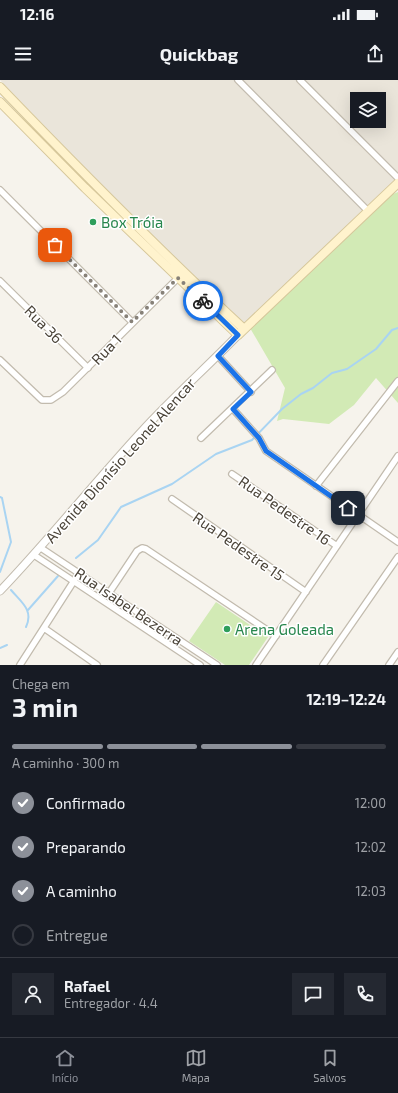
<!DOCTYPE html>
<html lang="pt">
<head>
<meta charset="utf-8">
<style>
  body { margin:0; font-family:"Exo 2",sans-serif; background:#242831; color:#f1f3f6; height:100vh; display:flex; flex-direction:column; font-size:15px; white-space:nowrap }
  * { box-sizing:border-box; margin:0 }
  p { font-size:13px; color:#9ea1a6 }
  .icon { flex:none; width:22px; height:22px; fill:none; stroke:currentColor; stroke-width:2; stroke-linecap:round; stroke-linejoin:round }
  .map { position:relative; height:585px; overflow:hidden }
  .side { display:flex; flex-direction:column; background:#171b24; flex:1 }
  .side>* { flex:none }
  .tools { position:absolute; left:350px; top:12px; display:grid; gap:8px }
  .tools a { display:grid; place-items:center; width:36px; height:36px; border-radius:0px; background:#171b24; box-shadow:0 4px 16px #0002; font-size:20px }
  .pin { position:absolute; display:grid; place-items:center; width:34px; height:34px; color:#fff; margin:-17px; border-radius:8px; box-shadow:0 2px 6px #0006 }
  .courier { position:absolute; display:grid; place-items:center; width:40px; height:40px; margin:-20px; border:3px solid #1a73e8; border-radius:50%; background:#fff; color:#222; box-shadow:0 1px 5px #0007 }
  .head em { font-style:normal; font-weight:700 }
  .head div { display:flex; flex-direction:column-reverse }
  .head { display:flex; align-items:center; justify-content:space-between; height:68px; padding:0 12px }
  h1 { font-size:26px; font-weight:700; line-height:30px }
  .bar { display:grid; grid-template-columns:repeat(4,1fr); gap:6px 4px; align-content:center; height:48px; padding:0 12px }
  .bar i { height:5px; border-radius:3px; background:#363941 }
  .bar .selected { background:#8c9099 }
  .bar p { grid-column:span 4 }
  .line { display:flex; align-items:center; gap:10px; padding:0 12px; border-top:1px solid #363941 }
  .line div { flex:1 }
  .round { display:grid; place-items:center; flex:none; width:42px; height:42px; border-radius:0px; background:#242831 }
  ol { padding:0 12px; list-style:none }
  li { display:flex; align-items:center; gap:12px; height:44px }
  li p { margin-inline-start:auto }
  li .icon { padding:4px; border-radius:50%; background:#8c9099; color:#fff; stroke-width:4 }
  li:last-child { color:#9ea1a6 }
  li i { width:22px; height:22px; border:2px solid #363941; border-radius:50% }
  .status { display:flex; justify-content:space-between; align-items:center; height:28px; padding:0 20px; background:#171b24; direction:ltr }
  .status svg { height:11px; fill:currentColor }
  header { display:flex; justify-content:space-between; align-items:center; height:52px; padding:0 12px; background:#171b24; font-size:18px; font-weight:700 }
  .tab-bar { display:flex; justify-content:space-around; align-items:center; height:56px; border-top:1px solid #363941; background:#171b24; font-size:11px; color:#9ea1a6 }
  .tab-bar a { display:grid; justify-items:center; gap:2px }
  .tab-bar .selected { color:#8c9099 }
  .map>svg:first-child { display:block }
</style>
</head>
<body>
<div class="status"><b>12:16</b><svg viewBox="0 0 49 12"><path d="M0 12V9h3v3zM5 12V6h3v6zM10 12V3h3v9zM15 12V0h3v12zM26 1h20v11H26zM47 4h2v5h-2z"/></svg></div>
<header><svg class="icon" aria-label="menu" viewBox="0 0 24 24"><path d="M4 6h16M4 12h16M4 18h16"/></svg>Quickbag<svg class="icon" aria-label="share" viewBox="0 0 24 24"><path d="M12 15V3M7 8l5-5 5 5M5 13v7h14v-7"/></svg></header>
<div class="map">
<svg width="398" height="585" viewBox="0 0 398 585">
  <rect width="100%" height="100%" fill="#f6f3ec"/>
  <path fill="#eae5da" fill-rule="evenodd" d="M0 0H398V102L243 250ZM357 19H379V41H357Z"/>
  <path fill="#d2eab5" d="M398 112V323L376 298 354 325 329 344 283 339 277 341 285 308 250 248 388 116Z
    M216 522 268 557 249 585H225L189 561Z"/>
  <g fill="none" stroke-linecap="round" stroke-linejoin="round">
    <path stroke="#a9d4f2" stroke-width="2" d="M0 417 2 418 11 462 0 492
      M76 478 98 460 121 427 172 404 216 374 252 360 282 329 301 314 313 308 332 293 347 289 376 269 392 250 398 248
      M11 510C21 522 34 530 26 547
      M28 530 58 496
      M0 568 7 565"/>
    <g stroke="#c2bbae" stroke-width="8">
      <path id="minor" d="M238 0 368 131
        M300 0 398 98
        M0 110 132 242
        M0 201 88 288
        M218 276 251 312
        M0 280 42 320H51L63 312 180 196
        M233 329 259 358 266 371 398 462
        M201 358 272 290
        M232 394 337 466
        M316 406 398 301
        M172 419 306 512
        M41 468 217 585
        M34 475 200 585
        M109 513 137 471 142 468 146 469 276 556
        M44 548 97 585
        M20 585 79 493
        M256 585 398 376
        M323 585 398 477
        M389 585 398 572"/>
    </g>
    <g stroke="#c2bbae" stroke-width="9">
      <path id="tertiary" d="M0 511C49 460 93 404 141 352 172 318 206 288 238 255"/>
    </g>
    <g stroke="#d6c79b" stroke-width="10">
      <path id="secondary" d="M0 7C80 90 160 171 244 249
        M0 22 85 108 238 255 398 103"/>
    </g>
    <use href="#minor" stroke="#fff" stroke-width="5.5"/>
    <use href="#tertiary" stroke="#fff" stroke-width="7"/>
    <use href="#secondary" stroke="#fff3cd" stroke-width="8"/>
  </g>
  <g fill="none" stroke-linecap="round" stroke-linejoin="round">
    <path stroke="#878178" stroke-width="4" stroke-dasharray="0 7.2" d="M55 165 132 242 178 198 203 221"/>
    <path stroke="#1a73e8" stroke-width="5" d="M203 221 238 255 218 276 251 312 233 329 259 358 266 371 348 428"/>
  </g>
  <g fill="#2e9e5b" stroke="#fff" stroke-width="1.5">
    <circle cx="93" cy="142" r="4"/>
    <circle cx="227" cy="549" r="4"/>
  </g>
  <g text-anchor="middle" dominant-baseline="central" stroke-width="3" stroke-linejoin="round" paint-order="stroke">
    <g font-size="15" fill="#27864d" stroke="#fff" text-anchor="start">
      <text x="101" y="142">Box Tróia</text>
      <text x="235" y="549">Arena Goleada</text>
    </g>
    <g font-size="15" fill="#4b4439" stroke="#fff">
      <text transform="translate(44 244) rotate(45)">Rua 36</text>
      <text transform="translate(106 269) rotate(-46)">Rua 1</text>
      <text transform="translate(120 380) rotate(-48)">Avenida Dionísio Leonel Alencar</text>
      <text transform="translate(285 430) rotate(35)">Rua Pedestre 16</text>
      <text transform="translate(239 466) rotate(35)">Rua Pedestre 15</text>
      <text transform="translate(129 526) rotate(34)">Rua Isabel Bezerra</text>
    </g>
  </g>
</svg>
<div class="tools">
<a><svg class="icon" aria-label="layers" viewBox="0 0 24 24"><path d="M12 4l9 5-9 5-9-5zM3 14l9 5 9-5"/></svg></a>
</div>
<div class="pin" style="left:55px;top:165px;background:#ea580c"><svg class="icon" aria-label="bag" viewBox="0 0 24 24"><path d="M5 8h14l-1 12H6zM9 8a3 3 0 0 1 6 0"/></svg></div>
<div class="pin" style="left:348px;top:428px;background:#1f2937"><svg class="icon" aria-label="home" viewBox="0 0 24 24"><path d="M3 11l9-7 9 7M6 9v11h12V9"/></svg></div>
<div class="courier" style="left:203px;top:221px"><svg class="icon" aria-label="bike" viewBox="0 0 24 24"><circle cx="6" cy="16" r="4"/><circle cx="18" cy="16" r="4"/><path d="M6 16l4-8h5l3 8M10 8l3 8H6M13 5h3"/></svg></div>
</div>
<section class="side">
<div class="head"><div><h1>3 min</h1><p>Chega em</p></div><em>12:19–12:24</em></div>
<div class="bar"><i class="selected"></i><i class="selected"></i><i class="selected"></i><i></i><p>A caminho · 300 m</p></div>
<ol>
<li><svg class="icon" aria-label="check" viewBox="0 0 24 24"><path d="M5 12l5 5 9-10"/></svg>Confirmado<p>12:00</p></li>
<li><svg class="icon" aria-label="check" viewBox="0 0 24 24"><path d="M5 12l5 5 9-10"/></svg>Preparando<p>12:02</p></li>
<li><svg class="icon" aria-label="check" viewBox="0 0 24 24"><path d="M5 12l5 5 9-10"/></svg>A caminho<p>12:03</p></li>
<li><i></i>Entregue</li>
</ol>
<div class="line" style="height:72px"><a class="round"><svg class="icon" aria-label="person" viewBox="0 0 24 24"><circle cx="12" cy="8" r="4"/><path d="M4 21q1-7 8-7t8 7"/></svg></a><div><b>Rafael</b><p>Entregador · 4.4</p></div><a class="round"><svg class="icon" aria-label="chat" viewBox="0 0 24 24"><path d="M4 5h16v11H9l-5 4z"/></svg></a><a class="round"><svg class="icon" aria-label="phone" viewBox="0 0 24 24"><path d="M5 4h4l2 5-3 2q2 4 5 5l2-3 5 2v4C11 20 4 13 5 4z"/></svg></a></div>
</section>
<nav class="tab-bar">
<a class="selected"><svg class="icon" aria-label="home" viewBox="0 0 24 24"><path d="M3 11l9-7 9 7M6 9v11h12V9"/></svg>Início</a>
<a><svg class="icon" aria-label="map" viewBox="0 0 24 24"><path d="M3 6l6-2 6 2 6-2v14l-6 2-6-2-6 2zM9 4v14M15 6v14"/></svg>Mapa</a>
<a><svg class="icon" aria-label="saved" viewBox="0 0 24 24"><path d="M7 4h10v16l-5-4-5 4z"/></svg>Salvos</a>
</nav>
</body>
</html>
